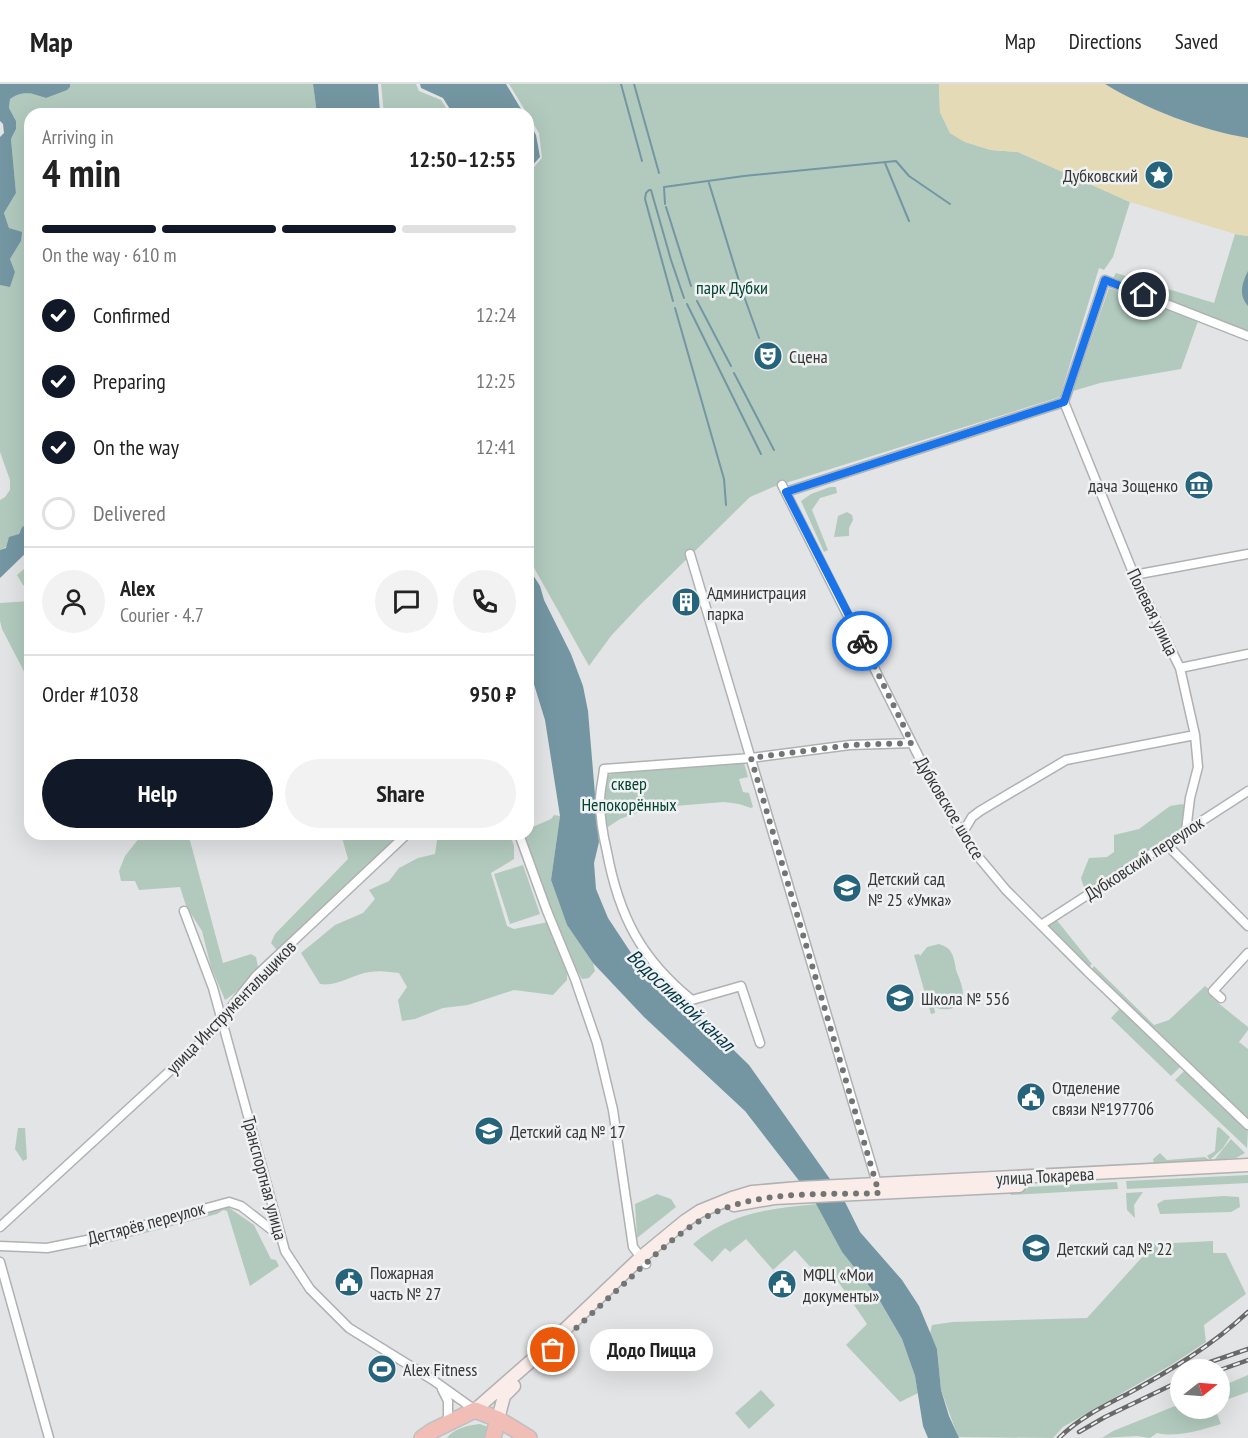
<!DOCTYPE html>
<html lang="en">
<head>
<meta charset="utf-8">
<style>
  body { margin:0; font-family:"PT Sans Narrow",sans-serif; background:#f2f2f2; color:#222; height:100vh; display:flex; flex-direction:column; font-size:22px; white-space:nowrap }
  * { box-sizing:border-box; margin:0 }
  p { font-size:20px; color:#767676 }
  .icon { flex:none; width:33px; height:33px; fill:none; stroke:currentColor; stroke-width:2; stroke-linecap:round; stroke-linejoin:round }
  .map { position:relative; flex:1; overflow:hidden }
  .panel { position:absolute; left:24px; top:24px; width:510px; height:732px; display:flex; flex-direction:column; background:#fff; border-radius:18px; box-shadow:0 6px 24px #0002 }
  .panel>* { flex:none }
  .needle { width:39px; rotate:73deg }
  .tools { position:absolute; left:1170px; top:1275px; display:grid; gap:12px }
  .tools a { display:grid; place-items:center; width:60px; height:60px; border-radius:50%; background:#fff; box-shadow:0 6px 24px #0002; font-size:30px }
  .pin { position:absolute; display:grid; place-items:center; width:51px; height:51px; color:#fff; margin:-26px; border:3px solid #fff; border-radius:50%; box-shadow:0 2px 6px #0007 }
  .courier { position:absolute; display:grid; place-items:center; width:60px; height:60px; margin:-30px; border:4px solid #1a73e8; border-radius:50%; background:#fff; color:#222; box-shadow:0 2px 8px #0007 }
  .bubble { position:absolute; height:42px; border-radius:21px; background:#fff; box-shadow:0 6px 24px #0002; font-size:20px; font-weight:700; line-height:42px; text-align:center }
  .head em { font-style:normal; font-weight:700 }
  .head div { display:flex; flex-direction:column-reverse }
  .head { display:flex; align-items:center; justify-content:space-between; height:102px; padding:0 18px }
  h1 { font-size:39px; font-weight:700; line-height:45px }
  .bar { display:grid; grid-template-columns:repeat(4,1fr); gap:9px 6px; align-content:center; height:72px; padding:0 18px }
  .bar i { height:8px; border-radius:4px; background:#e0e0e0 }
  .bar .on { background:#111827 }
  .bar p { grid-column:span 4 }
  .line { display:flex; align-items:center; gap:15px; padding:0 18px; border-top:2px solid #e0e0e0 }
  .line div { flex:1 }
  .round { display:grid; place-items:center; flex:none; width:63px; height:63px; border-radius:32px; background:#f2f2f2 }
  ol { padding:0 18px; list-style:none }
  li { display:flex; align-items:center; gap:18px; height:66px }
  li p { margin-inline-start:auto }
  li .icon { padding:6px; border-radius:50%; background:#111827; color:#fff; stroke-width:4 }
  li:last-child { color:#767676 }
  li i { width:33px; height:33px; border:3px solid #e0e0e0; border-radius:50% }
  .button { display:flex; gap:12px; margin-top:auto; padding:12px 18px }
  .button a { flex:1; height:69px; border-radius:36px; background:#111827; color:#fff; font-size:24px; font-weight:700; line-height:69px; text-align:center }
  .button a+a { background:#f2f2f2; color:#222 }
  header { display:flex; align-items:center; gap:36px; box-sizing:border-box; height:84px; padding:0 30px; background:#fff; border-bottom:2px solid #e0e0e0 }
  header strong { font-size:28px }
  nav { display:flex; gap:33px; margin-inline-start:auto; font-size:21px }
  .map>svg:first-child { display:block }
</style>
</head>
<body>
<header>
<strong>Map</strong>
<nav><a>Map</a><a>Directions</a><a>Saved</a></nav>
</header>
<div class="map">
<svg width="1248" height="1354" viewBox="0 0 1248 1354">
  <rect width="100%" height="100%" fill="#e3e4e5"/>
  <path fill="#b2cabe" d="M70 0H313L317 30H30V439L22 443C18 453 10 463 0 466V416L5 413 10 406V396L0 368V201L10 202 15 188 10 175 21 157 9 144 4 129 16 109 11 55 16 45V37L9 24 10 14C24 6 32 9 46 14L70 3Z
    M381 0H416L419 7 441 16 450 30H384Z
    M509 0H939L940 28 950 49 965 58 991 66 1018 68 1130 118 1113 173 1104 186 1099 184 1060 313 773 403 750 413 640 521 611 552 589 582 528 473V90L542 74 539 49Z
    M1235 150 1248 152V248L1113 194 1116 189 1214 219Z
    M1109 204 1198 237 1181 285 1100 299 1073 307Z
    M830 403H836L837 409 820 414 812 426 828 466 824 468 801 417 811 410Z
    M847 428 852 431 853 436 849 444V452L834 453 838 432Z
    M30 465V506L23 501 17 491 24 485Z
    M30 517V639L25 632 30 599 2 545 0 537V519Z
    M738 677 744 679 748 693 739 695 743 708 749 709 753 723 751 724 739 720 724 718 650 724 620 735 605 745 603 715 608 691 621 688Z
    M1182 720 1185 722 1182 745 1085 807 1081 794 1089 774 1107 773 1114 768V751L1139 745 1170 722Z
    M554 731 560 732 551 796 567 841 593 879 595 887 589 894 582 895 564 864 522 750H528V745L551 735Z
    M138 750H194L189 753 223 879 251 870 256 873 258 883C248 897 239 907 225 916L211 883 202 847 186 822 180 803 139 806 135 797H121L119 787 125 772 140 753Z
    M341 750H404L281 864 276 865 271 859 275 850 348 775Z
    M438 750H510L514 762V775L491 789 507 842 514 845 548 838 567 882V896L553 911 514 906 468 921 443 924 415 935 402 937 398 916 407 903 399 889C390 888 380 886 370 888 353 890 337 903 320 900L301 869 335 841 363 829 375 815 369 806 389 797 399 784 418 774 435 770Z
    M523 781 540 830 510 840 494 790Z
    M1055 834 1092 880 1088 884 1044 842Z
    M939 860C944 862 948 863 951 868 954 873 955 880 956 886 959 894 965 906 962 914 958 927 944 927 934 923L935 929 931 930 914 871 919 870 920 872 927 863Z
    M1094 882 1154 941 1169 936 1205 902 1215 910 1212 914 1248 943V946L1239 958 1248 965V1035L1235 1025 1152 943 1090 887Z
    M1121 923 1182 981 1171 992 1111 934Z
    M1186 985 1248 1045 1247 1064 1175 996Z
    M1219 1043 1230 1053 1223 1064 1210 1076 1207 1072 1215 1067 1217 1044Z
    M18 1044H25L27 1075 23 1077 15 1065Z
    M1231 1055 1245 1069 1236 1074 1214 1076Z
    M1160 1069 1167 1076 1205 1073 1209 1076 1154 1080 1153 1075Z
    M1248 1091V1099L1127 1105 1126 1097Z
    M1117 1098 1118 1105 1011 1111 1010 1104Z
    M1143 1108 1134 1121 1135 1134 1127 1126 1126 1109Z
    M657 1110 671 1115 676 1123 637 1154 635 1120Z
    M1224 1112 1239 1113 1240 1123 1231 1128 1160 1130 1157 1120 1164 1116Z
    M817 1120 842 1168 877 1212 902 1255 915 1292 918 1309 900 1318 846 1261 867 1240 833 1190 824 1198 795 1166 773 1186 746 1155 730 1168 725 1164 712 1178 693 1160C731 1128 769 1125 817 1120Z
    M225 1121 254 1141 271 1175 276 1176 279 1182 250 1202 227 1127 223 1126 217 1130 100 1161 99 1154Z
    M1213 1157V1169H1226L1246 1210 1204 1241 1206 1258 1171 1281 1063 1343 1053 1354 958 1353 941 1306 937 1265 930 1250 932 1241 953 1238 1087 1234 1154 1160Z
    M1248 1291V1308L1220 1318V1303Z
    M761 1306 775 1321 749 1345 735 1329Z
    M1180 1320V1324L1215 1325 1221 1340C1202 1346 1175 1354 1157 1349L1150 1354 1137 1352 1102 1354 1113 1347Z
    M480 1340 488 1343 490 1354H447C454 1344 469 1341 480 1340Z"/>
  <path fill="#e4dab5" d="M939 0H1105C1146 25 1201 46 1248 54V152L1235 150 1130 118 1018 68 991 66 965 58 950 49 940 28Z"/>
  <path fill="#7496a3" d="M0 0H70V3L67 6 46 14C32 9 23 6 10 15L9 24 16 37V45L11 55 16 109 4 129 9 144 22 148 21 157 10 175 15 188 10 203 0 201V53L4 49 3 40 0 37Z
    M313 0H378L380 30H317Z
    M420 0H506L524 30H453L443 14 421 4Z
    M1105 0H1248V54C1201 46 1146 25 1105 0Z
    M528 36 536 51 540 73 528 86Z
    M1248 187V222C1238 211 1242 199 1248 187Z
    M30 439V465L0 494V466L6 464 9 453 19 450 22 443Z
    M528 483 540 502 544 516 571 570 583 602 588 627 599 758 594 779 596 805 608 834 647 893 710 943 749 981 842 1112 860 1148 902 1196 919 1222 937 1265 941 1306 949 1332 959 1354H928L923 1342 915 1292 902 1255 877 1212 842 1168 814 1116 745 1027 644 933 593 879 567 841 551 796 560 732 545 636 528 581Z"/>
  <g fill="none" stroke-linecap="round" stroke-linejoin="round">
    <path stroke="#7496a3" stroke-width="2" d="M621 0 642 77
      M634 0 659 89
      M885 79 909 137
      M709 99 739 197
      M665 120 664 103 744 92 896 77 909 92 950 120
      M666 123 691 202
      M740 201 759 254
      M673 217 645 115 646 109 649 106H651L671 176 684 214
      M697 217 731 282
      M687 220 761 370
      M675 224 724 395 726 421
      M734 289 774 366"/>
    <g stroke="#b0b1b2" stroke-width="11">
      <path id="street" d="M1064 318 1134 491 1180 584 1195 651 1198 683 1190 714 1186 747
        M1064 318 1105 196 1248 252
        M782 401 925 685 962 750 976 770 1006 806 1087 887 1248 1041
        M786 408 1064 318
        M690 470 878 1103
        M1134 491 1248 470
        M1180 584 1248 570
        M519 750 547 827 575 895 597 959 613 1026 633 1163 646 1180
        M962 750 972 733 980 727 1066 676 1195 651
        M1166 760 1248 842
        M184 827 213 904 285 1167 310 1205 349 1244 433 1296 475 1326
        M1041 841 1248 707
        M1221 914 1213 907 1248 869
        M760 959 741 902 692 916C641 875 619 832 607 768 603 751 600 734 600 717 600 706 603 695 604 685L751 674 850 661 912 659
        M0 1143 209 951 256 892 407 750
        M0 1162 47 1164 97 1154 229 1118 241 1122 281 1153
        M0 1178 49 1354
        M442 1305 448 1317V1339"/>
    </g>
    <g stroke="#b0b1b2" stroke-width="15">
      <path id="secondary" d="M734 1121 774 1114 1019 1102
        M475 1326 540 1269 640 1174 685 1137 700 1127 732 1114 752 1108 799 1104 1248 1081
        M498 1335 504 1312 514 1302"/>
    </g>
    <g stroke="#bfbfbf" stroke-width="18">
      <path id="highway" d="M422 1354 432 1347 475 1326 498 1335 529 1354
        M493 1354 498 1335"/>
    </g>
    <use href="#street" stroke="#fff" stroke-width="8"/>
    <use href="#secondary" stroke="#faece9" stroke-width="12"/>
    <use href="#highway" stroke="#f0beb7" stroke-width="15"/>
    <g stroke="#696969" stroke-width="4.5">
      <path id="rail" d="M1187 1286 1248 1265
        M1220 1286 1248 1276
        M1079 1348 1105 1333 1180 1297
        M1059 1354C1079 1334 1104 1322 1129 1309 1171 1286 1213 1261 1248 1228"/>
    </g>
    <use href="#rail" stroke="#f0f1f2" stroke-width="2" stroke-dasharray="7" stroke-linecap="butt"/>
  </g>
  <g fill="none" stroke-linecap="round" stroke-linejoin="round">
    <path stroke="#737474" stroke-width="6" stroke-dasharray="0 10.8" d="M553 1266C577 1243 602 1220 627 1197 658 1168 692 1134 734 1121 780 1107 832 1111 879 1109L751 674 850 661 912 659 862 557"/>
    <path stroke="#1a73e8" stroke-width="8" d="M862 557 786 408 1064 318 1105 196 1144 211"/>
  </g>
  <defs>
    <g id="sight-disc" transform="scale(1.5)"><circle r="9.5" fill="#25647a" stroke="#f0f1f2"/><path d="M0-6L1.8-2.2L6-1.7L2.9 1.2L3.7 5.4L0 3.3L-3.7 5.4L-2.9 1.2L-6-1.7L-1.8-2.2Z" fill="#fff"/></g>
    <g id="theatre-disc" transform="scale(1.5)"><circle r="9.5" fill="#25647a" stroke="#f0f1f2"/><path d="M-5-5.5Q0-4 5-5.5V0Q5 5 0 6Q-5 5-5 0ZM-3.3-2.5H-1v1.5H-3.3ZM1-2.5H3.3v1.5H1ZM-2.8 1Q0 5.5 2.8 1Z" fill="#fff"/></g>
    <g id="museum-disc" transform="scale(1.5)"><circle r="9.5" fill="#25647a" stroke="#f0f1f2"/><path d="M0-6L6-3V-2H-6V-3ZM-5-1h2V3h-2ZM-1-1h2V3h-2ZM3-1h2V3H3ZM-6 4H6V6H-6Z" fill="#fff"/></g>
    <g id="building-disc" transform="scale(1.5)"><circle r="9.5" fill="#25647a" stroke="#f0f1f2"/><path d="M-4-6H4V6H1V3H-1V6H-4ZM-2.5-4.3h1.7v1.8h-1.7ZM.8-4.3h1.7v1.8H.8ZM-2.5-1h1.7V.8h-1.7ZM.8-1h1.7V.8H.8Z" fill="#fff"/></g>
    <g id="school-disc" transform="scale(1.5)"><circle r="9.5" fill="#25647a" stroke="#f0f1f2"/><path d="M0-5L7-2L0 1L-7-2ZM-4 1L0 2.5L4 1V4Q0 6-4 4Z" fill="#fff"/></g>
    <g id="civic-disc" transform="scale(1.5)"><circle r="9.5" fill="#25647a" stroke="#f0f1f2"/><path d="M-.6-6.5H3V-4.5H.6V-3L4-1V1h2V6H-6V1h2V-1L-.6-3ZM-1.2 2.5V6h2.4V2.5Z" fill="#fff"/></g>
    <g id="stadium-disc" transform="scale(1.5)"><circle r="9.5" fill="#25647a" stroke="#f0f1f2"/><path d="M0-5a6.5 5 0 1 0 0 10a6.5 5 0 1 0 0-10ZM-3.5-1.8h7v3.6h-7Z" fill="#fff"/></g>
  </defs>
  <g fill-rule="evenodd">
    <use href="#sight-disc" x="1159" y="91"/>
    <use href="#theatre-disc" x="768" y="272"/>
    <use href="#museum-disc" x="1199" y="401"/>
    <use href="#building-disc" x="686" y="518"/>
    <use href="#school-disc" x="847" y="804"/>
    <use href="#school-disc" x="900" y="914"/>
    <use href="#civic-disc" x="1031" y="1013"/>
    <use href="#school-disc" x="489" y="1047"/>
    <use href="#school-disc" x="1036" y="1164"/>
    <use href="#civic-disc" x="349" y="1198"/>
    <use href="#civic-disc" x="782" y="1200"/>
    <use href="#stadium-disc" x="382" y="1285"/>
  </g>
  <g text-anchor="middle" dominant-baseline="central" stroke-width="5" stroke-linejoin="round" paint-order="stroke">
    <g font-size="18" fill="#373737" stroke="#f0f1f2" text-anchor="start">
      <text x="1138" y="91" text-anchor="end">Дубковский</text>
      <text x="789" y="272">Сцена</text>
      <text x="1178" y="401" text-anchor="end">дача Зощенко</text>
      <text x="707" y="508">Администрация<tspan x="707" dy="21">парка</tspan></text>
      <text x="868" y="794">Детский сад<tspan x="868" dy="21">№ 25 «Умка»</tspan></text>
      <text x="921" y="914">Школа № 556</text>
      <text x="1052" y="1003">Отделение<tspan x="1052" dy="21">связи №197706</tspan></text>
      <text x="510" y="1047">Детский сад № 17</text>
      <text x="1057" y="1164">Детский сад № 22</text>
      <text x="370" y="1188">Пожарная<tspan x="370" dy="21">часть № 27</tspan></text>
      <text x="803" y="1190">МФЦ «Мои<tspan x="803" dy="21">документы»</tspan></text>
      <text x="403" y="1285">Alex Fitness</text>
    </g>
    <g font-size="18" fill="#014530" stroke="#f0f1f2">
      <text x="732" y="203">парк Дубки</text>
      <text x="629" y="699">сквер<tspan x="629" dy="21">Непокорённых</tspan></text>
    </g>
    <g font-size="18" fill="#373737" stroke="#f0f1f2">
      <text transform="translate(1153 528) rotate(64)">Полевая улица</text>
      <text transform="translate(950 724) rotate(59)">Дубковское шоссе</text>
      <text transform="translate(1144 774) rotate(-33)">Дубковский переулок</text>
      <text transform="translate(231 923) rotate(-46)">улица Инструментальщиков</text>
      <text transform="translate(1045 1092) rotate(-3)">улица Токарева</text>
      <text transform="translate(265 1094) rotate(75)">Транспортная улица</text>
      <text transform="translate(146 1139) rotate(-15)">Дегтярёв переулок</text>
    </g>
    <g font-size="20" font-style="italic" fill="#003746" stroke="#f0f1f2">
      <text transform="translate(681 916) rotate(43)">Водосливной канал</text>
    </g>
  </g>
</svg>
<div class="tools">
<a><svg class="needle" viewBox="-14 -14 28 28"><path d="M0-13l5 13h-10z" fill="#e53935"/><path d="M0 13l5-13h-10z" fill="#767676"/></svg></a>
</div>
<div class="pin" style="left:553px;top:1266px;background:#ea580c"><svg class="icon" aria-label="bag" viewBox="0 0 24 24"><path d="M5 8h14l-1 12H6zM9 8a3 3 0 0 1 6 0"/></svg></div>
<div class="pin" style="left:1144px;top:211px;background:#1f2937"><svg class="icon" aria-label="home" viewBox="0 0 24 24"><path d="M3 11l9-7 9 7M6 9v11h12V9"/></svg></div>
<div class="courier" style="left:862px;top:557px"><svg class="icon" aria-label="bike" viewBox="0 0 24 24"><circle cx="6" cy="16" r="4"/><circle cx="18" cy="16" r="4"/><path d="M6 16l4-8h5l3 8M10 8l3 8H6M13 5h3"/></svg></div>
<div class="bubble" style="left:590px;top:1245px;width:123px">Додо Пицца</div>
<section class="panel">
<div class="head"><div><h1>4 min</h1><p>Arriving in</p></div><em>12:50–12:55</em></div>
<div class="bar"><i class="on"></i><i class="on"></i><i class="on"></i><i></i><p>On the way · 610 m</p></div>
<ol>
<li><svg class="icon" aria-label="check" viewBox="0 0 24 24"><path d="M5 12l5 5 9-10"/></svg>Confirmed<p>12:24</p></li>
<li><svg class="icon" aria-label="check" viewBox="0 0 24 24"><path d="M5 12l5 5 9-10"/></svg>Preparing<p>12:25</p></li>
<li><svg class="icon" aria-label="check" viewBox="0 0 24 24"><path d="M5 12l5 5 9-10"/></svg>On the way<p>12:41</p></li>
<li><i></i>Delivered</li>
</ol>
<div class="line" style="height:108px"><a class="round"><svg class="icon" aria-label="person" viewBox="0 0 24 24"><circle cx="12" cy="8" r="4"/><path d="M4 21q1-7 8-7t8 7"/></svg></a><div><b>Alex</b><p>Courier · 4.7</p></div><a class="round"><svg class="icon" aria-label="chat" viewBox="0 0 24 24"><path d="M4 5h16v11H9l-5 4z"/></svg></a><a class="round"><svg class="icon" aria-label="phone" viewBox="0 0 24 24"><path d="M5 4h4l2 5-3 2q2 4 5 5l2-3 5 2v4C11 20 4 13 5 4z"/></svg></a></div>
<div class="line" style="height:78px"><div>Order #1038</div><b>950 ₽</b></div>
<div class="button"><a>Help</a><a>Share</a></div>
</section>
</div>
</body>
</html>
